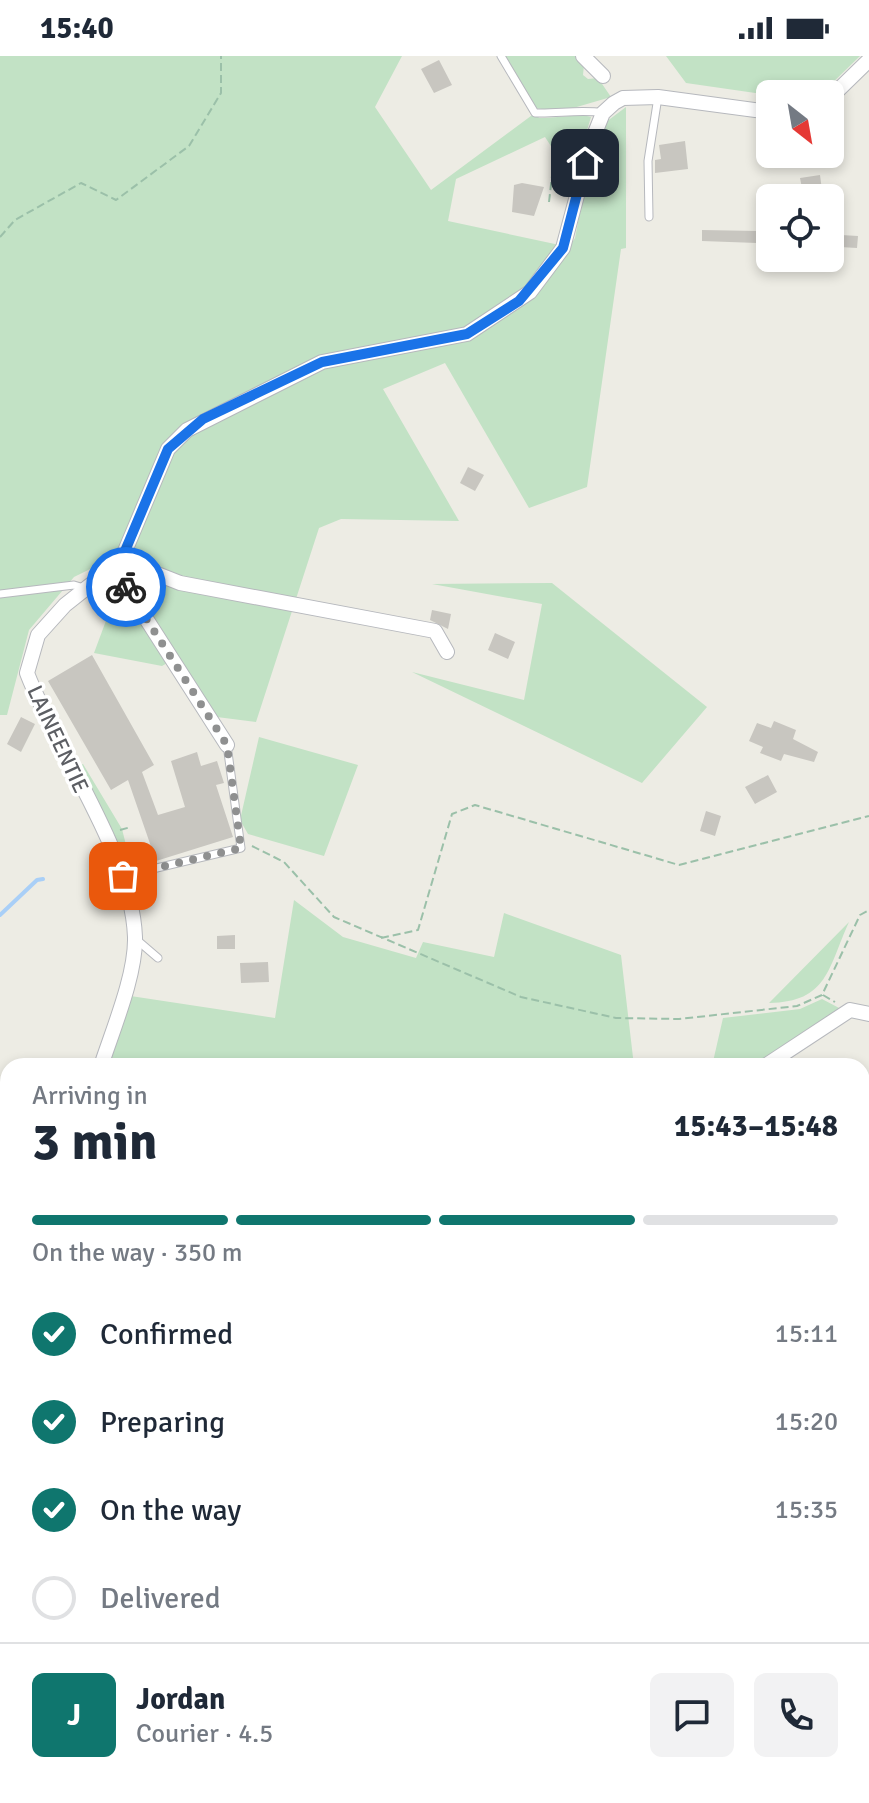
<!DOCTYPE html>
<html lang="en">
<head>
<meta charset="utf-8">
<style>
  body { margin:0; font-family:Signika,sans-serif; background:#f2f2f3; color:#1f2937; height:100vh; display:flex; flex-direction:column; font-size:30px; white-space:nowrap }
  * { box-sizing:border-box; margin:0 }
  p { font-size:26px; color:#747a83 }
  .icon { flex:none; width:44px; height:44px; fill:none; stroke:currentColor; stroke-width:2; stroke-linecap:round; stroke-linejoin:round }
  .map { position:relative; flex:1; overflow:hidden }
  .sheet { position:absolute; left:0px; top:1002px; width:870px; height:746px; display:flex; flex-direction:column; background:#fff; border-radius:24px 24px 0 0; box-shadow:0 4px 12px #0003 }
  .sheet>* { flex:none }
  .needle { width:52px; rotate:149deg }
  .buttons { position:absolute; left:756px; top:24px; display:grid; gap:16px }
  .buttons a { display:grid; place-items:center; width:88px; height:88px; border-radius:12px; background:#fff; box-shadow:0 4px 12px #0003; font-size:40px }
  .pin { position:absolute; display:grid; place-items:center; width:68px; height:68px; color:#fff; margin:-34px; border-radius:16px; box-shadow:0 4px 12px #0006 }
  .courier { position:absolute; display:grid; place-items:center; width:80px; height:80px; margin:-40px; border:6px solid #1a73e8; border-radius:50%; background:#fff; color:#222; box-shadow:0 2px 10px #0007 }
  .overview em { font-style:normal; font-weight:700 }
  .overview div { display:flex; flex-direction:column-reverse }
  .overview { display:flex; align-items:center; justify-content:space-between; height:136px; padding:0 32px }
  h1 { font-size:52px; font-weight:700; line-height:60px }
  .bar { display:grid; grid-template-columns:repeat(4,1fr); gap:12px 8px; align-content:center; height:96px; padding:0 32px }
  .bar i { height:10px; border-radius:6px; background:#e0e1e3 }
  .bar .on { background:#0f766e }
  .bar p { grid-column:span 4 }
  .line { display:flex; align-items:center; gap:20px; padding:0 32px; border-top:2px solid #e0e1e3 }
  .line div { flex:1 }
  .round { display:grid; place-items:center; flex:none; width:84px; height:84px; border-radius:12px; background:#f2f2f3 }
  ol { padding:0 32px; list-style:none }
  li { display:flex; align-items:center; gap:24px; height:88px }
  li p { margin-inline-start:auto }
  li .icon { padding:8px; border-radius:50%; background:#0f766e; color:#fff; stroke-width:4 }
  li:last-child { color:#747a83 }
  li i { width:44px; height:44px; border:4px solid #e0e1e3; border-radius:50% }
  .status { display:flex; justify-content:space-between; align-items:center; height:56px; padding:0 40px; background:#fff; direction:ltr }
  .status svg { height:22px; fill:currentColor }
  .map>svg:first-child { display:block }
</style>
</head>
<body>
<div class="status"><b>15:40</b><svg viewBox="0 0 49 12"><path d="M0 12V9h3v3zM5 12V6h3v6zM10 12V3h3v9zM15 12V0h3v12zM26 1h20v11H26zM47 4h2v5h-2z"/></svg></div>
<div class="map">
<svg width="869" height="1747" viewBox="0 0 869 1747">
  <rect width="100%" height="100%" fill="#edece4"/>
  <path fill="#c2e2c5" d="M0 0H402L375 51 431 134 535 57 539 62C555 63 577 57 591 61L585 81 560 104 545 81 456 123 448 165 569 191 575 182 592 94 606 66 626 51V192L621 193 587 431 529 452 445 307 383 333 459 465 341 463 319 472 256 666 209 660 176 602 162 610 94 597 133 492 74 521 29 574 7 659H0Z
    M501 0H575L584 9 583 19 588 23 598 22 611 41 563 55 532 52Z
    M666 0H860L823 36 770 39 686 27Z
    M552 527 707 651 642 727 412 616 524 644 542 548 432 528Z
    M259 681 358 709 324 800 248 778 240 764Z
    M83 708 122 773 133 817 123 820 72 713Z
    M294 844 343 881 416 902 423 886 494 901 504 857 621 899 634 1010H101L124 939 275 962Z
    M849 866C828 912 828 946 769 947Z
    M822 943 841 953 756 1010H712L723 962 800 953Z
    M862 1061H869V1241L862 1242Z
    M869 1243V1597L862 1599V1244Z
    M0 1337H8V1740H862V1627L869 1649V1747H0Z"/>
  <g fill="none" stroke-linecap="round" stroke-linejoin="round">
    <path stroke="#a9cff7" stroke-width="4" d="M0 859 37 824 43 823"/>
  </g>
  <path fill="#c8c6c0" d="M439 4 452 29 434 37 421 13Z
    M685 85 688 113 655 117V104L661 103 659 89Z
    M820 119 822 134 803 137 800 122Z
    M522 127 544 131 534 160 512 156 514 129Z
    M702 174 758 175 757 187 702 185Z
    M841 179 858 180 857 192 840 191Z
    M468 411 484 419 475 435 460 427Z
    M432 554 451 558 448 573 430 564Z
    M495 577 515 586 508 603 488 594Z
    M92 599 154 709 142 716 158 759 185 751 171 705 197 696 201 710 217 705 224 727 216 729 233 781 156 805 128 724 111 734 48 625Z
    M21 661 35 668 21 696 7 688Z
    M774 665 796 674 793 683 818 696 814 706 784 698 781 705 760 697 763 691 749 685 757 667 771 672Z
    M768 719 777 736 755 748 745 731Z
    M706 755 721 760 715 780 700 775Z
    M235 879V893H217V880Z
    M268 906 269 926 241 927 240 907Z"/>
  <g fill="none" stroke-linecap="round" stroke-linejoin="round">
    <g stroke="#b6b8bd" stroke-width="9">
      <path id="lane" d="M501 0 535 57C557 58 582 53 603 57
        M649 161 648 105 658 41
        M0 538 74 529 84 532
        M123 820 241 792 227 689
        M137 884 158 902"/>
    </g>
    <g stroke="#b6b8bd" stroke-width="16">
      <path id="street" d="M583 0 603 20
        M830 42 869 4
        M125 495 147 514 180 527 435 575 447 596
        M113 511 227 689
        M101 1010C113 973 136 919 135 881 132 797 57 696 27 617L38 579 65 549 113 511 125 495 168 393 187 374 322 306 467 278 530 236 563 192 591 87 603 57 614 47 623 42 658 41 770 56
        M765 1010 850 954 869 958
        M0 1224 8 1197
        M862 1244 869 1243
        M862 1460 869 1459"/>
    </g>
    <path stroke="#9bc0a9" stroke-width="2" stroke-dasharray="8 4" stroke-linecap="butt" d="M549 146 552 120 573 97
      M0 181 15 164 81 127 116 144 189 90 221 37V0
      M120 774 131 771
      M252 790 284 806 334 861 521 941 616 962 679 963 797 950 822 939 860 859 869 854
      M381 882 418 874 452 758 475 749 679 809 869 760
      M823 939 835 946"/>
    <use href="#lane" stroke="#fff" stroke-width="7"/>
    <use href="#street" stroke="#fff" stroke-width="14"/>
  </g>
  <g fill="none" stroke-linecap="round" stroke-linejoin="round">
    <path stroke="#8f9090" stroke-width="8" stroke-dasharray="0 14.4" d="M123 820 241 792 227 689 126 531"/>
    <path stroke="#1a73e8" stroke-width="10" d="M126 531 113 511 125 495 168 393 203 363 322 306 467 278 519 245 563 192 585 107"/>
  </g>
  <g text-anchor="middle" dominant-baseline="central" stroke-width="7" stroke-linejoin="round" paint-order="stroke">
    <g font-size="22" fill="#5c5e63" stroke="#fff">
      <text transform="translate(58 683) rotate(65)">LAINEENTIE</text>
    </g>
  </g>
</svg>
<div class="buttons">
<a><svg class="needle" viewBox="-14 -14 28 28"><path d="M0-13l5 13h-10z" fill="#e53935"/><path d="M0 13l5-13h-10z" fill="#747a83"/></svg></a>
<a><svg class="icon" aria-label="locate" viewBox="0 0 24 24"><circle cx="12" cy="12" r="6"/><path d="M12 2v4M12 18v4M2 12h4M18 12h4"/></svg></a>
</div>
<div class="pin" style="left:123px;top:820px;background:#ea580c"><svg class="icon" aria-label="bag" viewBox="0 0 24 24"><path d="M5 8h14l-1 12H6zM9 8a3 3 0 0 1 6 0"/></svg></div>
<div class="pin" style="left:585px;top:107px;background:#1f2937"><svg class="icon" aria-label="home" viewBox="0 0 24 24"><path d="M3 11l9-7 9 7M6 9v11h12V9"/></svg></div>
<div class="courier" style="left:126px;top:531px"><svg class="icon" aria-label="bike" viewBox="0 0 24 24"><circle cx="6" cy="16" r="4"/><circle cx="18" cy="16" r="4"/><path d="M6 16l4-8h5l3 8M10 8l3 8H6M13 5h3"/></svg></div>
<section class="sheet">
<div class="overview"><div><h1>3 min</h1><p>Arriving in</p></div><em>15:43–15:48</em></div>
<div class="bar"><i class="on"></i><i class="on"></i><i class="on"></i><i></i><p>On the way · 350 m</p></div>
<ol>
<li><svg class="icon" aria-label="check" viewBox="0 0 24 24"><path d="M5 12l5 5 9-10"/></svg>Confirmed<p>15:11</p></li>
<li><svg class="icon" aria-label="check" viewBox="0 0 24 24"><path d="M5 12l5 5 9-10"/></svg>Preparing<p>15:20</p></li>
<li><svg class="icon" aria-label="check" viewBox="0 0 24 24"><path d="M5 12l5 5 9-10"/></svg>On the way<p>15:35</p></li>
<li><i></i>Delivered</li>
</ol>
<div class="line" style="height:144px"><b class="round" style="background:#0f766e;color:#fff">J</b><div><b>Jordan</b><p>Courier · 4.5</p></div><a class="round"><svg class="icon" aria-label="chat" viewBox="0 0 24 24"><path d="M4 5h16v11H9l-5 4z"/></svg></a><a class="round"><svg class="icon" aria-label="phone" viewBox="0 0 24 24"><path d="M5 4h4l2 5-3 2q2 4 5 5l2-3 5 2v4C11 20 4 13 5 4z"/></svg></a></div>
</section>
</div>
</body>
</html>
